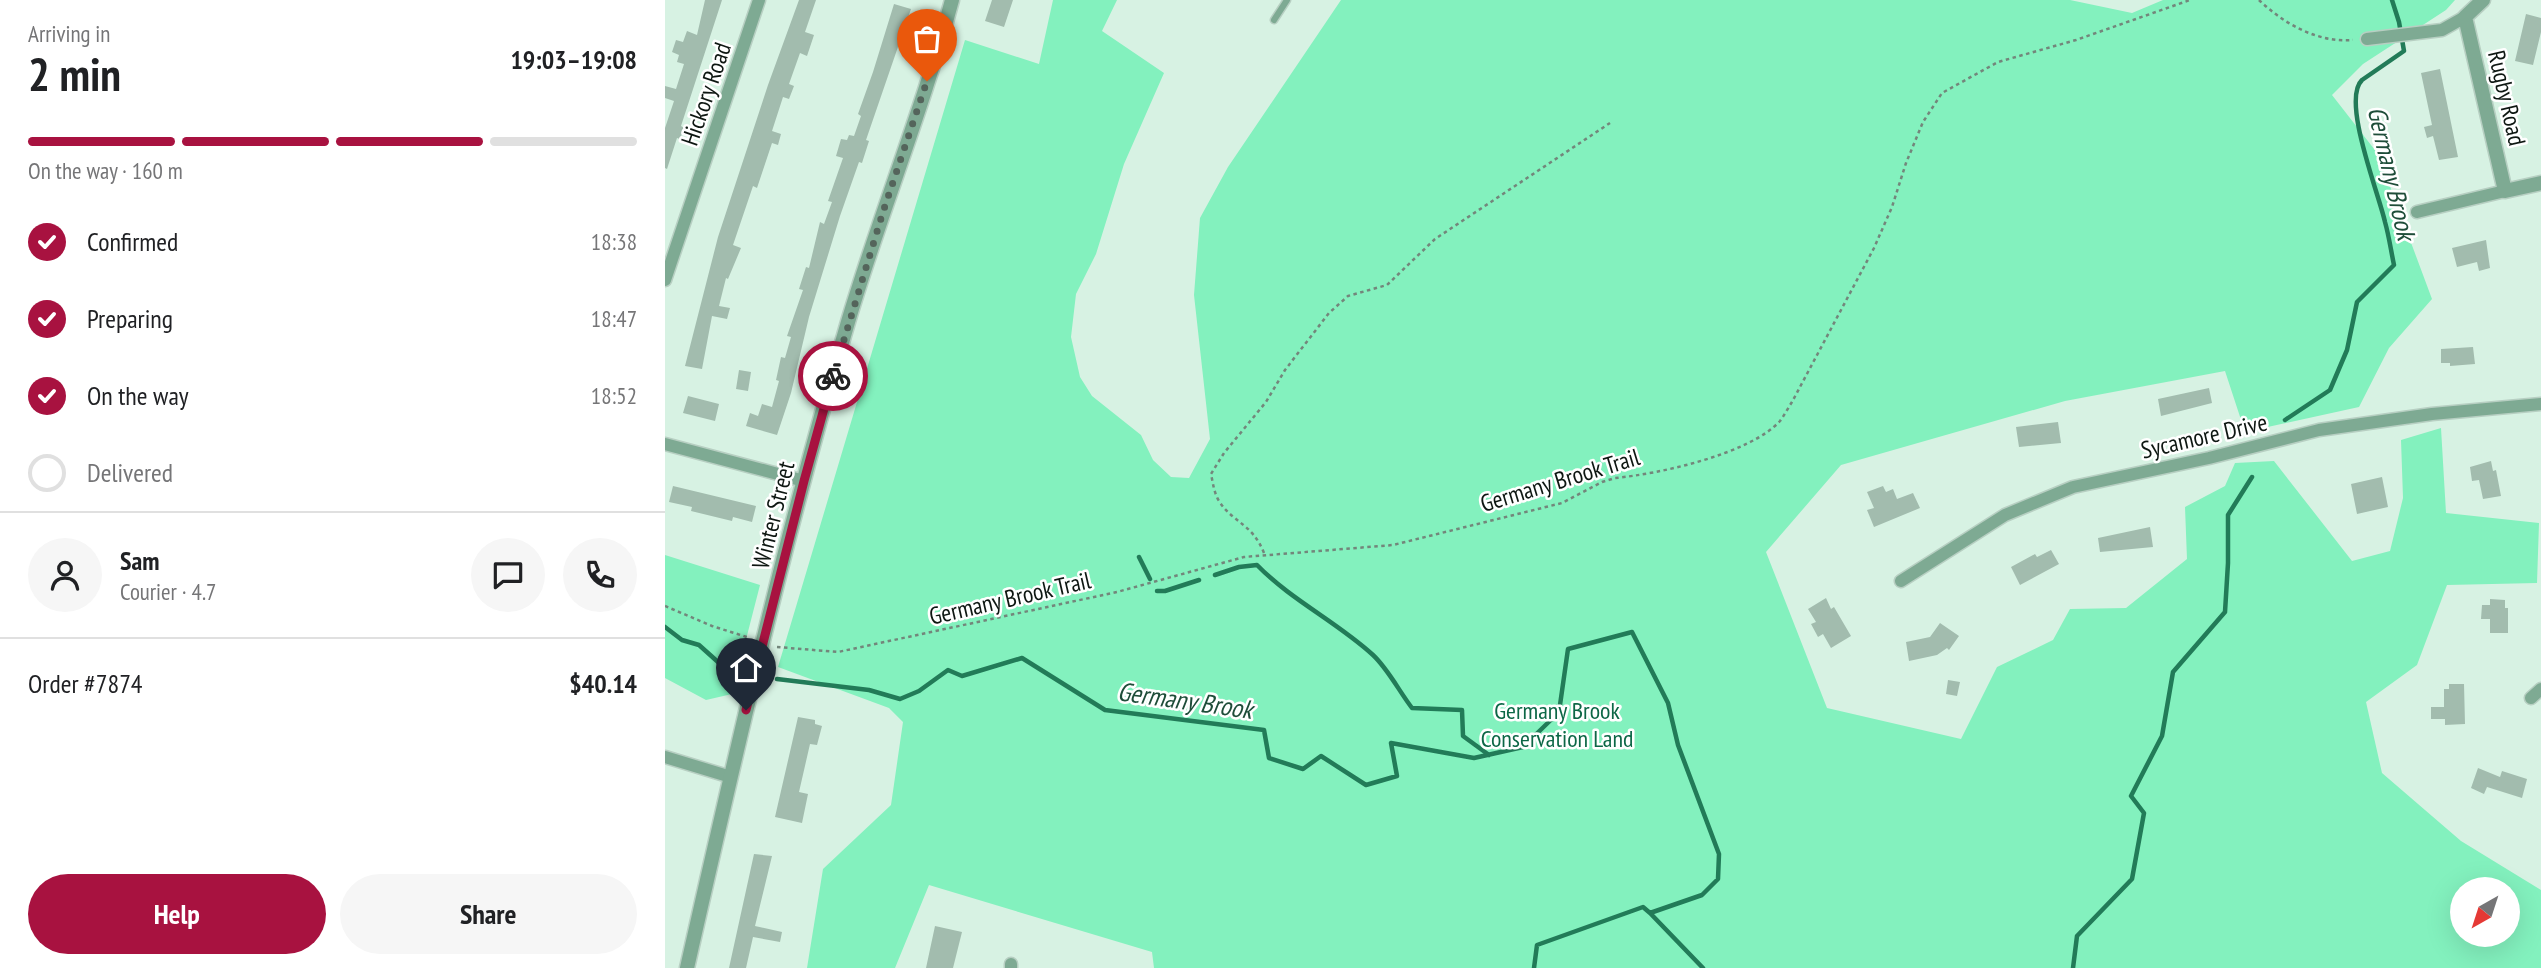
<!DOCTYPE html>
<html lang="en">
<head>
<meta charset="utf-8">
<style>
  body { margin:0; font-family:"PT Sans Narrow",sans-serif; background:#f6f6f6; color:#202124; height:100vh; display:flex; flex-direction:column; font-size:26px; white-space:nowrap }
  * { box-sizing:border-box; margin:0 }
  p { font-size:23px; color:#757577 }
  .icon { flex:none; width:38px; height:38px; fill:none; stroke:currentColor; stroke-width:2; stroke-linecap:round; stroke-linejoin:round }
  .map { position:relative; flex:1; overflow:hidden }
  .side { display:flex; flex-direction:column; background:#fff; width:665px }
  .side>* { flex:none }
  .needle { width:46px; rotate:219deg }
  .tools { position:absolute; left:1785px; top:877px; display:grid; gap:14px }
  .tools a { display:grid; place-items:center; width:70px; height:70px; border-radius:50%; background:#fff; box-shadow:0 7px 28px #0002; font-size:35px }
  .pin { position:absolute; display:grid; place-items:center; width:60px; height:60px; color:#fff; margin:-72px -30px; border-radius:50% 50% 50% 0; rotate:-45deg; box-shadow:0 0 7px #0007 }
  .pin .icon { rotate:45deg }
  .courier { position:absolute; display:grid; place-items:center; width:70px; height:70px; margin:-35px; border:5px solid #a81240; border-radius:50%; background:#fff; color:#222; box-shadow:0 2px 9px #0007 }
  .summary em { font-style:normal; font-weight:700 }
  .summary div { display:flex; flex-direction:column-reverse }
  .summary { display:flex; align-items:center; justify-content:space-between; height:119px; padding:0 28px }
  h1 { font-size:46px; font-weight:700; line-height:52px }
  .bar { display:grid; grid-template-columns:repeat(4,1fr); gap:10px 7px; align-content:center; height:84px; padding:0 28px }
  .bar i { height:9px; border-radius:5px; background:#e0e0e0 }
  .bar .on { background:#a81240 }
  .bar p { grid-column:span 4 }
  .line { display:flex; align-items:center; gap:18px; padding:0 28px; border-top:2px solid #e0e0e0 }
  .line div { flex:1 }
  .round { display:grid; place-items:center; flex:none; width:74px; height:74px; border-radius:37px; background:#f6f6f6 }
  ol { padding:0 28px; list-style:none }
  li { display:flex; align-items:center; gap:21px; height:77px }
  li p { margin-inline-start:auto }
  li .icon { padding:7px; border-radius:50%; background:#a81240; color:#fff; stroke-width:4 }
  li:last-child { color:#757577 }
  li i { width:38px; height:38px; border:4px solid #e0e0e0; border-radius:50% }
  .primary-button { display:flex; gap:14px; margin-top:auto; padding:14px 28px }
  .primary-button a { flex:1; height:80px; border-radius:42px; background:#a81240; color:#fff; font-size:28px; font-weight:700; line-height:80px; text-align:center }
  .primary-button a+a { background:#f6f6f6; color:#202124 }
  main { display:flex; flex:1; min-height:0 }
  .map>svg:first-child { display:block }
</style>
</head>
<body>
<main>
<section class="side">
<div class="summary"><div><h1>2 min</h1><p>Arriving in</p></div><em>19:03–19:08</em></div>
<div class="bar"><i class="on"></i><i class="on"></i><i class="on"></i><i></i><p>On the way · 160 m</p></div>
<ol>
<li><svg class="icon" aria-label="check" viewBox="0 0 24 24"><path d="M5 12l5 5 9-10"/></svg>Confirmed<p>18:38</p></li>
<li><svg class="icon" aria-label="check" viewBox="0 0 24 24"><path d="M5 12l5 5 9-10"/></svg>Preparing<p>18:47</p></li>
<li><svg class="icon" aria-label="check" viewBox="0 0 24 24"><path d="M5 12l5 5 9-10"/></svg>On the way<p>18:52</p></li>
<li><i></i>Delivered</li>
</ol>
<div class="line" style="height:126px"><a class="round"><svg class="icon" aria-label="person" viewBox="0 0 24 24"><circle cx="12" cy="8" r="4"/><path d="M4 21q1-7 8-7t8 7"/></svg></a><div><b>Sam</b><p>Courier · 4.7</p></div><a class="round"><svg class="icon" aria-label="chat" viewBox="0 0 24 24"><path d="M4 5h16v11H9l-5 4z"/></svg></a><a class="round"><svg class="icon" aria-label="phone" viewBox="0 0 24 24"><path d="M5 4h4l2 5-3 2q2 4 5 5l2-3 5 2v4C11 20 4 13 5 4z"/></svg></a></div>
<div class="line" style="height:91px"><div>Order #7874</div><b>$40.14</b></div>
<div class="primary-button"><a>Help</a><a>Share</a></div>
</section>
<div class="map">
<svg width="1876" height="968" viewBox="0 0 1876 968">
  <rect width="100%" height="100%" fill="#d7f2e3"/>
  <path fill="#83f1be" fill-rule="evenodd" d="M388 0H452L437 31 499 73 459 164 431 254 411 294 406 337 415 377 427 396 476 435 488 460 506 477 524 478 545 439 529 295 535 218 563 167 676 0H1405L1467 13 1498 0H1790L1781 10 1698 64 1667 95 1713 154 1767 299 1724 348 1694 407 1580 432 1560 371 1400 401 1176 465 1101 552 1162 708 1296 739 1332 667 1388 640 1405 609 1461 608 1522 559 1520 507 1560 486 1570 463 1609 461 1687 561 1725 551 1738 498 1736 440 1776 428 1781 513 1874 523 1872 583 1782 585 1752 665 1701 702 1717 773 1796 841 1876 890V968H489L487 952 264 885 230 968H142L158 869 226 805 238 722 224 708 113 667 300 40 374 64ZM1797 889H1843V934H1797Z
    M0 555 95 585 67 694 41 700 0 678Z"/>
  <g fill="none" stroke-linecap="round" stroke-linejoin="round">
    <path stroke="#227b58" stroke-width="4.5" d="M1620 420 1665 390 1682 350 1692 302 1729 265C1726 251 1724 236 1720 222 1714 194 1676 100 1697 80L1739 51 1734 22 1727 0
      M474 557 485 579
      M550 575 574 567 592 565C626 600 672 622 708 655 723 669 734 691 747 708L797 710 798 736 824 755
      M492 591H500L534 580
      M0 627 17 640 34 645 53 662 71 670
      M112 679 204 690 235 699 254 691 283 670 297 676 357 658 440 710 599 730 604 758 638 769 656 756 701 785 732 776 726 743 809 758 858 747 894 712 903 649 967 632 1003 703 1013 745 1054 854 1053 879 1037 895 985 913 1038 968
      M869 968 872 945 978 907 985 913
      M1408 968 1412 936 1467 879 1479 813 1466 796 1497 736 1508 672 1560 612 1563 563V515L1587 477"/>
  </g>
  <path fill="#a2bcae" d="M40 0H57L16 126 19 128 15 139 12 138 2 169 0 168V128L9 101 0 98V86L11 89 19 64 12 62 14 55 7 52 11 40 18 42 22 31 32 35Z
    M134 0H151L140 32 149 35 142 56 135 53 124 84 129 86 124 99 118 97 107 131 116 134 113 145 107 143 92 188 88 186 68 245 76 248 63 279 61 278 54 306 65 308 62 319 47 316 37 369 20 366 53 237 103 85Z
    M327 0H348L339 27 320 21Z
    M229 4 246 9 201 140 204 141 197 163 194 162 175 216 144 317 126 393 112 435 81 426 85 413 93 416 97 404 107 407 114 381 111 380 116 357 120 358 126 337 122 336 138 290 134 289 141 267 144 268 155 222 159 224 167 202 163 201 178 158 171 156 176 139 182 140 184 135 189 136 196 116 193 114 208 72Z
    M1861 14 1876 18V32L1868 65 1850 61Z
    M1775 69 1793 157 1774 160 1768 136 1762 138 1759 127 1767 125 1756 73Z
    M1821 240 1825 268 1814 271 1812 262 1792 267 1787 248Z
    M1808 347 1810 364 1785 366V363H1776V349Z
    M74 370 86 372 83 391 71 389Z
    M1544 388 1547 403 1496 416 1493 399Z
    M23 396 54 404 50 421 18 413Z
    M1393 422 1396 443 1354 447 1351 427Z
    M1826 461 1828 471 1831 470 1836 496 1818 499 1814 480 1807 481 1805 467Z
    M1717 477 1723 507 1692 514 1686 484Z
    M8 486 91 506 87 522 68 517 67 521 26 511 27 507 4 502Z
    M1218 486 1221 492 1228 489 1232 499 1248 493 1255 508 1209 527 1202 510 1209 508 1202 492Z
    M1485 527 1488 547 1435 552 1433 538Z
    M1386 550 1394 564 1355 585 1346 567 1370 554 1372 557Z
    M1161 598 1166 609 1169 607 1186 636 1166 648 1158 634 1153 637 1146 624 1151 622 1143 609Z
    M1825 599 1840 600V608H1843V633H1825V619H1816L1817 605H1825Z
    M1275 623 1294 636 1284 650 1282 648 1272 655 1244 661 1241 642 1265 637Z
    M1283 680 1295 682 1292 696 1281 694Z
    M1784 684H1799L1800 724 1780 725V719H1766V707H1779V689H1784Z
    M133 717 150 720V724L157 726 152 745 145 744 134 792 143 794 137 823 110 817Z
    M1813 768 1835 777 1837 771 1862 779 1857 798 1822 787 1819 794 1806 788Z
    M89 854 107 856 90 926 117 932 115 942 88 937 81 968H64Z
    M270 926 297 932 288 968H261Z"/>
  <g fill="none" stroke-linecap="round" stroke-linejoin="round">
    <g stroke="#b7cfc2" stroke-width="9">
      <path id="service" d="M609 20 622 0"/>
    </g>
    <g stroke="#b7cfc2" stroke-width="15">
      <path id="minor" d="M1702 39 1777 30 1800 17
        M1752 212 1840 191
        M0 280 94 0
        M0 444 139 481
        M1236 581 1340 515 1408 487 1544 458 1654 430 1767 414 1876 404
        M1866 698 1876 689
        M0 757 66 777
        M346 964V968"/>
    </g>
    <g stroke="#b7cfc2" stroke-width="17">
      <path id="tertiary" d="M1818 0 1800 17 1840 191 1876 183
        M22 968C71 752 120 535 183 322 215 214 258 109 287 0"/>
    </g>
    <path stroke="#73867b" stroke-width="2.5" stroke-dasharray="3.5 3.5" stroke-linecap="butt" d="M1594 0C1619 24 1653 43 1688 40
      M599 553C587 523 568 523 554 501 549 493 548 483 546 474L559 453 601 402 620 370 664 313 683 296 722 285 770 239 945 123
      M0 606 47 626 85 638
      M112 647 173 652 452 592 579 557 728 545 897 503 937 482 950 478C994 474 1085 454 1115 421 1119 416 1123 408 1127 402L1209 248 1227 207 1241 163 1258 122 1277 93 1333 62 1411 40 1525 0"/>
    <use href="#service" stroke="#7eaa93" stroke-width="6"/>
    <use href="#minor" stroke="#7eaa93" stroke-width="12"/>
    <use href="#tertiary" stroke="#7eaa93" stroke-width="14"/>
  </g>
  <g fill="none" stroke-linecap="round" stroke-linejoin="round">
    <path stroke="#54645b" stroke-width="7" stroke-dasharray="0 12.6" d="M168 376 218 212 262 81"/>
    <path stroke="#a81240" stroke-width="9" d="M81 710 139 481 168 376"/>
  </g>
  <g text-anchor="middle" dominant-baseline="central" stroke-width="5" stroke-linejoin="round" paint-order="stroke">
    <g font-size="24" fill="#0e1712" stroke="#fff">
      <text transform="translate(41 94) rotate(-71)">Hickory Road</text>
      <text transform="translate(1842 98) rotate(77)">Rugby Road</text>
      <text transform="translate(1539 436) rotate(-13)">Sycamore Drive</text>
      <text transform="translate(895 480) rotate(-17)">Germany Brook Trail</text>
      <text transform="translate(108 515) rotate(-76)">Winter Street</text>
      <text transform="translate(345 598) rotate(-13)">Germany Brook Trail</text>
    </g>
    <g font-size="24" fill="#0c6746" stroke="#fff">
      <text x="892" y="710">Germany Brook<tspan x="892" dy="28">Conservation Land</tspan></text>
    </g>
    <g font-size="26" font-style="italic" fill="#1e4d39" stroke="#fff">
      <text transform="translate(1727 173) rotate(77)">Germany Brook</text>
      <text transform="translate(520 700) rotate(8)">Germany Brook</text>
    </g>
  </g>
</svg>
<div class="tools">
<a><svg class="needle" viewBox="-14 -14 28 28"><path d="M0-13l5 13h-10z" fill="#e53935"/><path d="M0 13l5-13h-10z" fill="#757577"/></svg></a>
</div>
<div class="pin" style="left:262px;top:81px;background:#ea580c"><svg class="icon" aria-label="bag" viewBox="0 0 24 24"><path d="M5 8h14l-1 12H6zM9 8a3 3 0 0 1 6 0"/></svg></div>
<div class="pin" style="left:81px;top:710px;background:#1f2937"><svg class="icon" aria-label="home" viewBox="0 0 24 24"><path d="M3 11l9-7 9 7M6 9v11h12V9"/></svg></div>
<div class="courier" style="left:168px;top:376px"><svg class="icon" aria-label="bike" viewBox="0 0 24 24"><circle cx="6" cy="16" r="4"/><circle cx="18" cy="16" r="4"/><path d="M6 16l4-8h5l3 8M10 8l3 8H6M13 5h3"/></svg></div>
</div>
</main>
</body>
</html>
